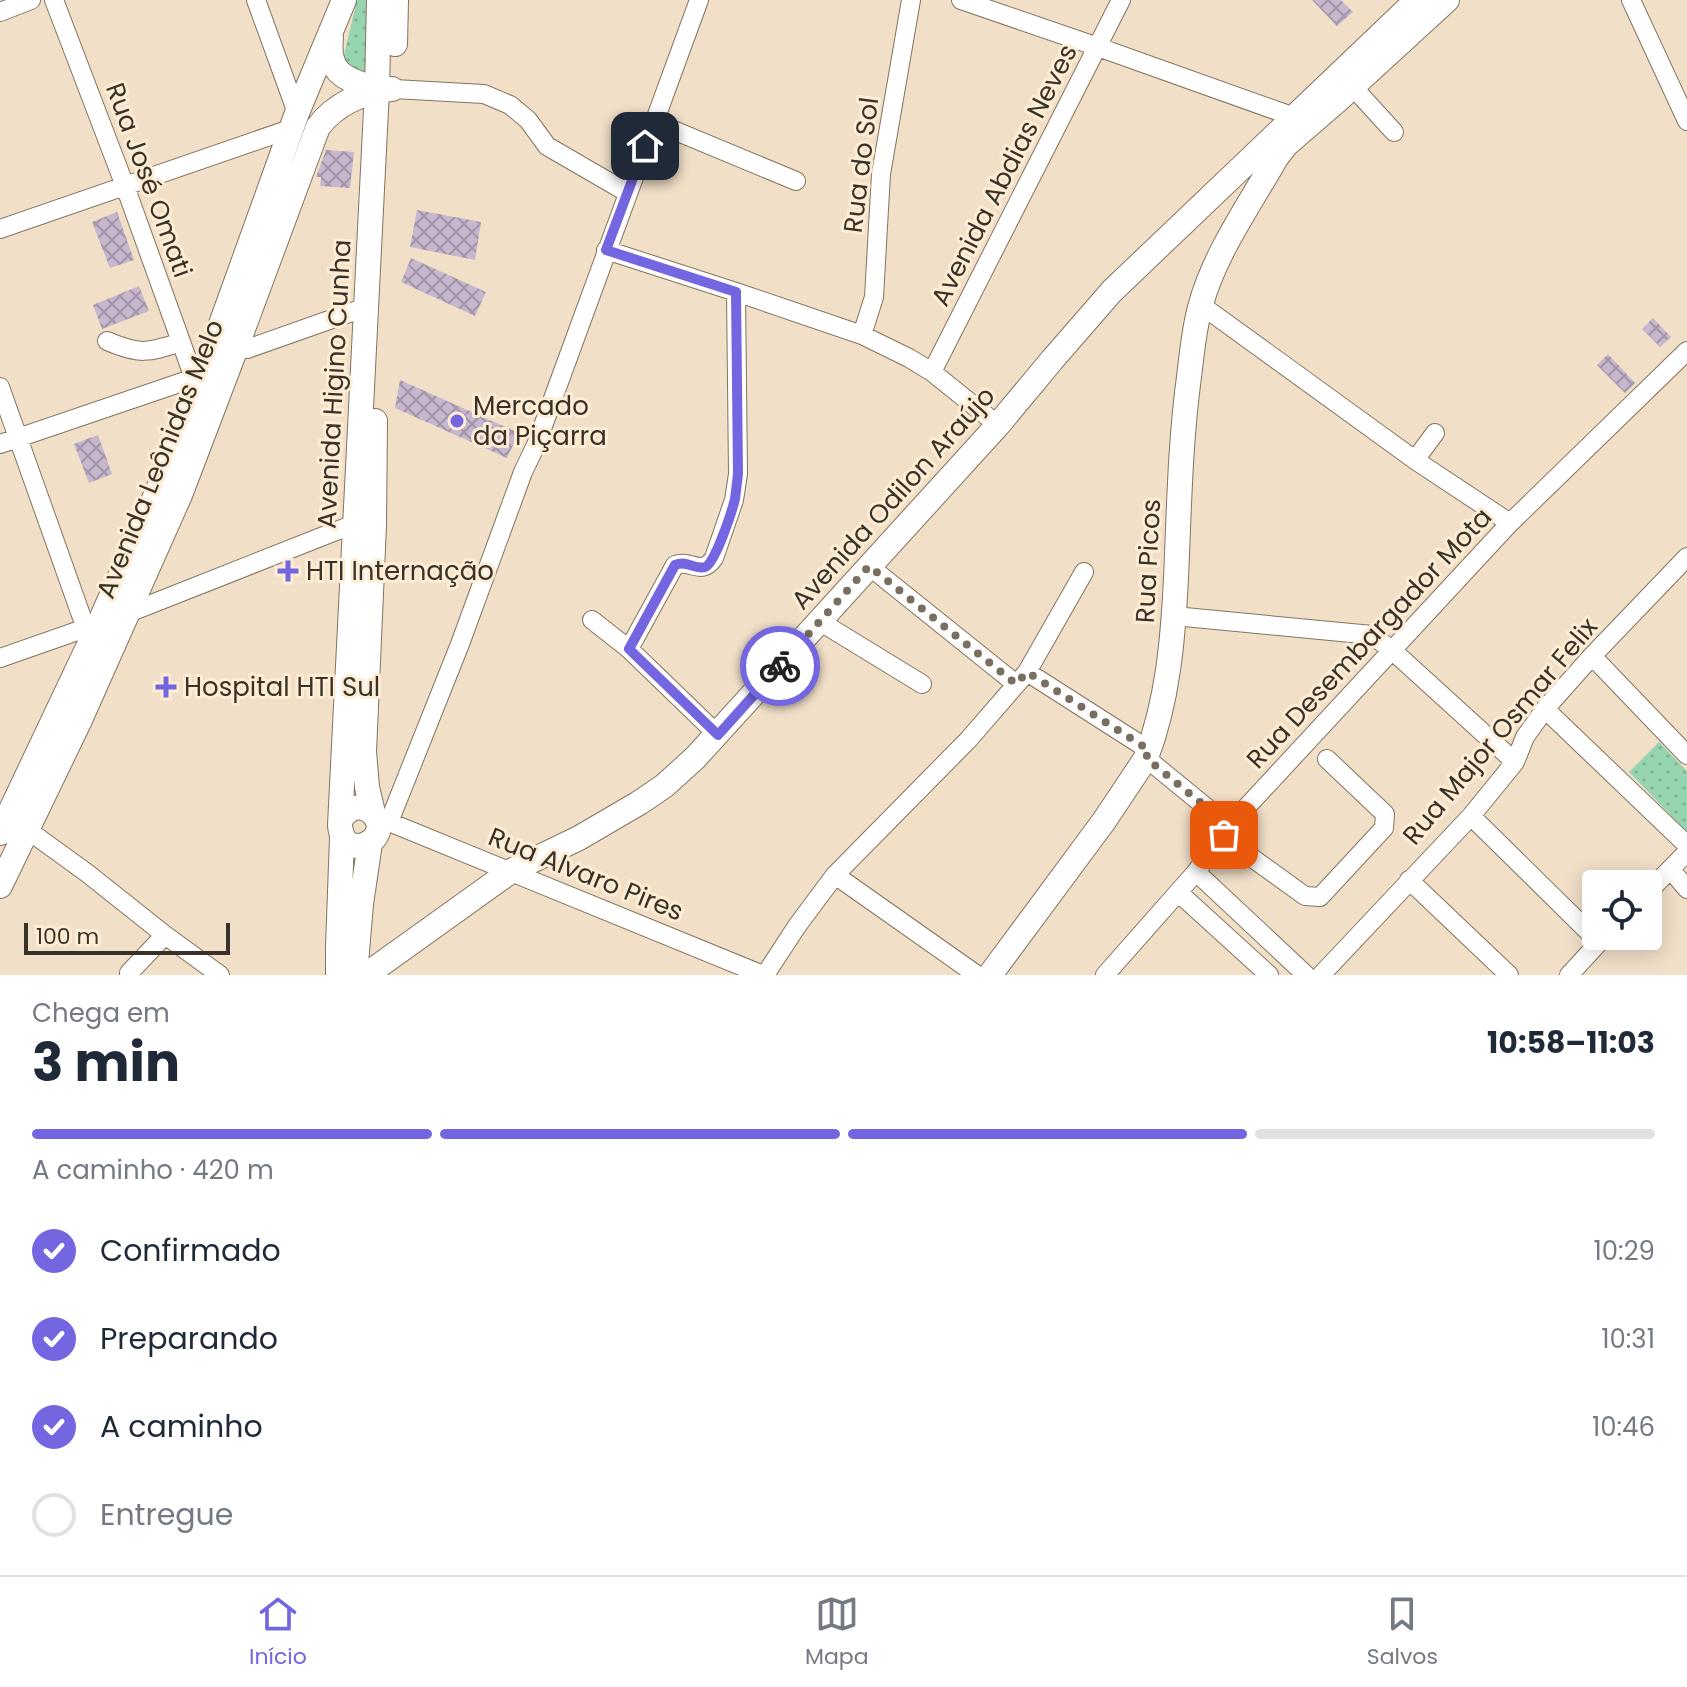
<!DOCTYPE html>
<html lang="pt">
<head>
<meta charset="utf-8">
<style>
  body { margin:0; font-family:Poppins,sans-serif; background:#f6f6f7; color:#1f2937; height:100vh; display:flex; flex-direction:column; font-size:30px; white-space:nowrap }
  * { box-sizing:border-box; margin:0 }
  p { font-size:26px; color:#747a83 }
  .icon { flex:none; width:44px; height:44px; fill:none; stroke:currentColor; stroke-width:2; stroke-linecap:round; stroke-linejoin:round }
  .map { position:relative; height:975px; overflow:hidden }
  .details { display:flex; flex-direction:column; background:#fff; flex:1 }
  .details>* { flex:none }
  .controls { position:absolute; left:1582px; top:870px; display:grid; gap:16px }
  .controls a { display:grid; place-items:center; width:80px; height:80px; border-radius:8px; background:#fff; box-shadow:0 4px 20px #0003; font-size:40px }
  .scale { position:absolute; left:24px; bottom:20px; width:206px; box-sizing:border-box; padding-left:8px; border:4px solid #393229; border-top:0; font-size:22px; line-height:28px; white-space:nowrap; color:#393229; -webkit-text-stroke:6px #feedd5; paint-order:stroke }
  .pin { position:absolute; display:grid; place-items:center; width:68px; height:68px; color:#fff; margin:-34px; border-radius:16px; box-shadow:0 4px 12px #0006 }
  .courier { position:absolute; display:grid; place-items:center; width:80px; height:80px; margin:-40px; border:6px solid #7465e0; border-radius:50%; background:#fff; color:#222; box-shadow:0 2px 10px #0007 }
  .summary em { font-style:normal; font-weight:700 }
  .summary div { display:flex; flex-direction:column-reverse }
  .summary { display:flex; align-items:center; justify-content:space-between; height:136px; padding:0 32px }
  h1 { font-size:52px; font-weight:700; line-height:60px }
  .bar { display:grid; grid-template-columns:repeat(4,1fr); gap:12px 8px; align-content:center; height:96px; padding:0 32px }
  .bar i { height:10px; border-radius:6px; background:#e0e1e3 }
  .bar .active { background:#7465e0 }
  .bar p { grid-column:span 4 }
  ol { padding:0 32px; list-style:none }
  li { display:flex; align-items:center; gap:24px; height:88px }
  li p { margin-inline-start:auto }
  li .icon { padding:8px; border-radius:50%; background:#7465e0; color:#fff; stroke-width:4 }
  li:last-child { color:#747a83 }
  li i { width:44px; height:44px; border:4px solid #e0e1e3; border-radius:50% }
  .tab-bar { display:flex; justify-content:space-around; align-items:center; height:112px; border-top:2px solid #e0e1e3; background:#fff; font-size:22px; color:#747a83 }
  .tab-bar a { display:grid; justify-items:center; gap:4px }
  .tab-bar .active { color:#7465e0 }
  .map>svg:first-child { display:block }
</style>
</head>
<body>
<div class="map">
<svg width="1687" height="975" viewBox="0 0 1687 975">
  <defs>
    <pattern id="green-dots" width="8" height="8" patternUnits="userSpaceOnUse" patternTransform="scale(2)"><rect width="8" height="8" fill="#97d4b0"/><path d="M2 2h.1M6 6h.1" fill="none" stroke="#83b697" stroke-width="1.8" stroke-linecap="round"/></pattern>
    <pattern id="building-cross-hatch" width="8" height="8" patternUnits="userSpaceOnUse" patternTransform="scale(2)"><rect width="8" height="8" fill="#c6b6ce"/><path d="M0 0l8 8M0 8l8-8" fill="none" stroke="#a295a7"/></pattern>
  </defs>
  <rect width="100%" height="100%" fill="#f1dfc8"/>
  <path fill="url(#green-dots)" d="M357 0H369V76L349 68 343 59Z
    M1659 742 1687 771V832L1629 772Z"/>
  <path fill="url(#building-cross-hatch)" d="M1312 0H1341L1353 12 1337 26Z
    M326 150 354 152 350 188 320 186 321 177H316Z
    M417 210 481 222 475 260 410 247Z
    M117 212 134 260 110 268 92 222Z
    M411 258 486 292 475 316 401 282Z
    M139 286 149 311 102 329 93 305Z
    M1653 318 1671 337 1660 347 1642 329Z
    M1608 354 1635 383 1625 393 1597 365Z
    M400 380 519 433 507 458 395 408Z
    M98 435 112 474 89 483 74 444Z"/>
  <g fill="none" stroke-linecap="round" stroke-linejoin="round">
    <g stroke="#83745f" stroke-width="20">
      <path id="minor" d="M54 0 125 186 194 378
        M256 0 297 113
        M961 0 1098 47 1286 114 1300 126
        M1631 0 1687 121
        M0 12 31 0
        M1353 87 1394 132
        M394 89 484 94 510 105 528 120 547 146 628 193
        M654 122 796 181
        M0 229 293 128
        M606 250 736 292 862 335 909 358 932 372 998 425
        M1201 305 1415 460 1510 523
        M862 335 874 297 881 174 911 0
        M107 341C140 355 147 353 181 342
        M229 345 236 348 247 349 366 307
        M932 372 1121 0
        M0 387 86 629
        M0 444 200 376
        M1415 460 1435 433
        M869 566 1016 684
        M1174 616 1372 635 1393 651 1515 762
        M592 620 629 649 718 735
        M819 621 922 684
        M629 649 675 565C691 559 701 577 714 558L734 500 738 474 736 292
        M1592 656 1687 755
        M0 658 126 614 331 533 355 524 365 525
        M1027 672 1149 750
        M1545 709 1687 845
        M1146 758 1229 826
        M1471 816 1599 942
        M389 822 460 644 523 472 536 445 699 0
        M389 822 763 975
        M18 823 87 873 165 935 220 975
        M1224 835 1237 847 1305 896 1320 897 1384 828 1385 814 1327 759
        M1670 869 1687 889
        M1196 872 1306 975
        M835 875 977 975
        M1409 880 1509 975
        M1648 892 1687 852
        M1179 893 1269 975
        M129 973 165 935
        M765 975 797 926 835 875 969 739 1027 672 1084 572
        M1105 975 1196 872 1229 826 1510 523 1687 351
        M1321 975 1471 816 1515 762 1525 737 1545 709 1592 656 1687 557
        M1569 975 1605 936"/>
    </g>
    <g stroke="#83745f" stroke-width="26">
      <path id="major" d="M331 37C327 76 346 78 377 90
        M395 44 396 0
        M373 813 367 787 364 752 374 525 375 421
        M341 819C348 808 362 802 373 814 396 838 343 866 340 825L377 90 379 0
        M0 833 99 624 158 490 216 338 297 113 344 0
        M0 886 80 720 180 495 236 348 318 127C335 104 364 91 392 89
        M338 975V947L342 837
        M355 975 361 904 370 843
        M366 975 511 871 579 838 639 803 664 786 695 758 998 425 1052 360 1112 291 1417 0
        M990 975 1104 821 1146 758C1168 700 1173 639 1176 578 1179 511 1180 443 1189 377 1192 353 1194 327 1201 304 1215 253 1250 204 1276 158L1286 145 1338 100 1447 0"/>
    </g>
    <use href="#minor" stroke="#fff" stroke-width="18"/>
    <use href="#major" stroke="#fff" stroke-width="24"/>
  </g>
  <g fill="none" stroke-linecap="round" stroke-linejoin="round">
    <path stroke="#796f61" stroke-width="8" stroke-dasharray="0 14.4" d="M780 666 869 566 1016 684 1027 672 1149 750 1146 758 1229 826 1224 835"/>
    <path stroke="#7465e0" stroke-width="10" d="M645 146 606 250 736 292 738 474C737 482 736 491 735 499 732 511 715 564 705 567 694 570 688 560 675 565L629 649 718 735 780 666"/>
  </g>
  <g fill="#7465e0" stroke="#feedd5" stroke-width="3">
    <circle cx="457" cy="421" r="8"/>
    <path d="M284 559h8v8h8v8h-8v8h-8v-8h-8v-8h8z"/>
    <path d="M162 675h8v8h8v8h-8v8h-8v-8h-8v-8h8z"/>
  </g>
  <g text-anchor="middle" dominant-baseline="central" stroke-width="6" stroke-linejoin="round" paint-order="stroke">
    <g font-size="26" fill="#393229" stroke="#feedd5">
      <text transform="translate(861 165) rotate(-83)">Rua do Sol</text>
      <text transform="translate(1004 175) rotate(-63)">Avenida Abdias Neves</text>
      <text transform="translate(149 180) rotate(70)">Rua José Omati</text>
      <text transform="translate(334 384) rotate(-87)">Avenida Higino Cunha</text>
      <text transform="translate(160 459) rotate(-68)">Avenida Leônidas Melo</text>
      <text transform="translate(893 498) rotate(-48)">Avenida Odilon Araújo</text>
      <text transform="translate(1148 561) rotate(-87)">Rua Picos</text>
      <text transform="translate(1369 638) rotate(-47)">Rua Desembargador Mota</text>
      <text transform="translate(1500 731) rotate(-50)">Rua Major Osmar Felix</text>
      <text transform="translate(586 874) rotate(22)">Rua Alvaro Pires</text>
    </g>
    <g font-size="26" fill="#393229" stroke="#feedd5" text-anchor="start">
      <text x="473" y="406">Mercado<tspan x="473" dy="30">da Piçarra</tspan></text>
      <text x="306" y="571">HTI Internação</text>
      <text x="184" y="687">Hospital HTI Sul</text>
    </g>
  </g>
</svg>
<div class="controls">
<a><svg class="icon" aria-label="locate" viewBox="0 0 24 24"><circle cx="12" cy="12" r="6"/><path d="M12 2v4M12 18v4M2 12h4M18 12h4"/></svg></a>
</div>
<div class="scale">100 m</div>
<div class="pin" style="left:1224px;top:835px;background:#ea580c"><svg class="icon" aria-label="bag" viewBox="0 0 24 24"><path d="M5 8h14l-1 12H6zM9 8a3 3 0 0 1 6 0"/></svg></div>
<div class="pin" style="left:645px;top:146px;background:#1f2937"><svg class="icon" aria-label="home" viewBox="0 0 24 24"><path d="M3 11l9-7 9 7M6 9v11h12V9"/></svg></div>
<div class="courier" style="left:780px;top:666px"><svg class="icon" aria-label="bike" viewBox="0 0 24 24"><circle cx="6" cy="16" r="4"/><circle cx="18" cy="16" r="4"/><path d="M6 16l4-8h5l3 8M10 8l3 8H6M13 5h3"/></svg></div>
</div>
<section class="details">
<div class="summary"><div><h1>3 min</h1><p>Chega em</p></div><em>10:58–11:03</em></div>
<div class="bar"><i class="active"></i><i class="active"></i><i class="active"></i><i></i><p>A caminho · 420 m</p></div>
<ol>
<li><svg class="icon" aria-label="check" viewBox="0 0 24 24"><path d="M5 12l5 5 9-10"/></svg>Confirmado<p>10:29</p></li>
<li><svg class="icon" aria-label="check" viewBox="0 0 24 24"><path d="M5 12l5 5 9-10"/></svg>Preparando<p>10:31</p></li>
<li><svg class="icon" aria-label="check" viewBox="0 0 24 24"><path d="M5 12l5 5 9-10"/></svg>A caminho<p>10:46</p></li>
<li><i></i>Entregue</li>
</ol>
</section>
<nav class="tab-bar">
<a class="active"><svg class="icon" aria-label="home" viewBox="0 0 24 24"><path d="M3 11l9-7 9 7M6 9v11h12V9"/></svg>Início</a>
<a><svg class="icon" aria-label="map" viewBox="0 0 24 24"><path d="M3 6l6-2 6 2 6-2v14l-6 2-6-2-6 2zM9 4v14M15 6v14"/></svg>Mapa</a>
<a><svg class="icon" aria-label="saved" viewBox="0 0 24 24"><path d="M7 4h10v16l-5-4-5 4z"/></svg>Salvos</a>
</nav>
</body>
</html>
